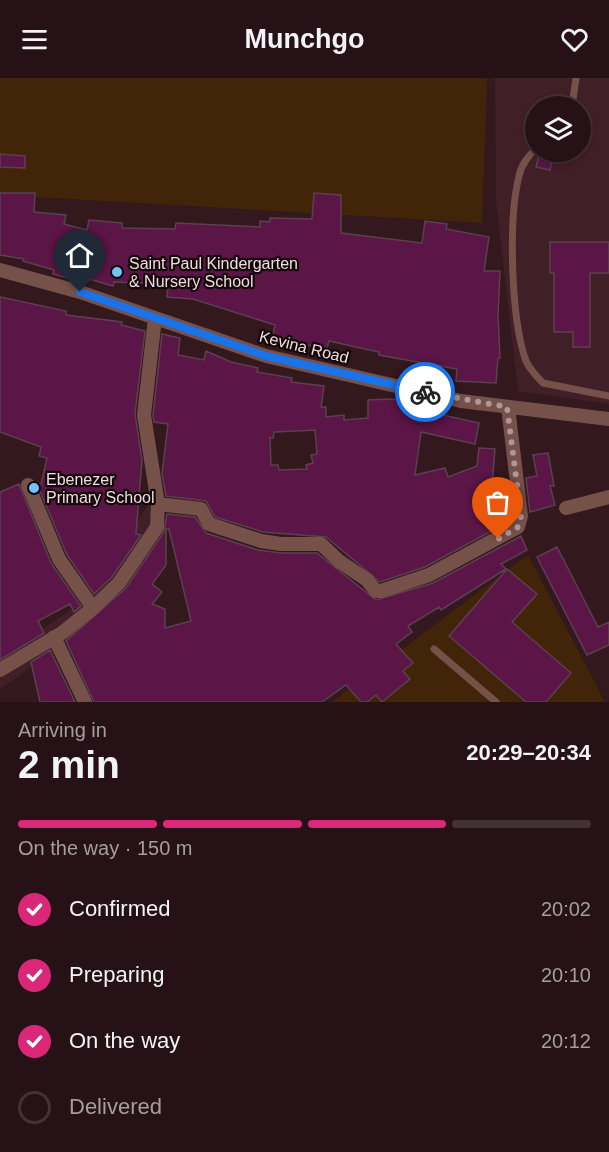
<!DOCTYPE html>
<html lang="en">
<head>
<meta charset="utf-8">
<style>
  body { margin:0; font-family:Helvetica,sans-serif; background:#322023; color:#f1f3f6; height:100vh; display:flex; flex-direction:column; font-size:22px; white-space:nowrap }
  * { box-sizing:border-box; margin:0 }
  p { font-size:20px; color:#a49ea1 }
  .icon { flex:none; width:33px; height:33px; fill:none; stroke:currentColor; stroke-width:2; stroke-linecap:round; stroke-linejoin:round }
  .map { position:relative; height:624px; overflow:hidden }
  .drawer { display:flex; flex-direction:column; background:#261216; flex:1 }
  .drawer>* { flex:none }
  .buttons { position:absolute; left:525px; top:18px; display:grid; gap:12px }
  .buttons a { display:grid; place-items:center; width:66px; height:66px; border-radius:50%; background:#261216; box-shadow:0 3px 9px #0003,0 0 0 2px #423235; font-size:30px }
  .pin { position:absolute; display:grid; place-items:center; width:51px; height:51px; color:#fff; margin:-62px -26px; border-radius:50% 50% 50% 0; rotate:-45deg; box-shadow:0 0 6px #0007 }
  .pin .icon { rotate:45deg }
  .courier { position:absolute; display:grid; place-items:center; width:60px; height:60px; margin:-30px; border:4px solid #1a73e8; border-radius:50%; background:#fff; color:#222; box-shadow:0 2px 8px #0007 }
  .headline em { font-style:normal; font-weight:800 }
  .headline div { display:flex; flex-direction:column-reverse }
  .headline { display:flex; align-items:center; justify-content:space-between; height:102px; padding:0 18px }
  h1 { font-size:39px; font-weight:800; line-height:45px }
  .bar { display:grid; grid-template-columns:repeat(4,1fr); gap:9px 6px; align-content:center; height:72px; padding:0 18px }
  .bar i { height:8px; border-radius:4px; background:#423235 }
  .bar .current { background:#db2777 }
  .bar p { grid-column:span 4 }
  ol { padding:0 18px; list-style:none }
  li { display:flex; align-items:center; gap:18px; height:66px }
  li p { margin-inline-start:auto }
  li .icon { padding:6px; border-radius:50%; background:#db2777; color:#fff; stroke-width:4 }
  li:last-child { color:#a49ea1 }
  li i { width:33px; height:33px; border:3px solid #423235; border-radius:50% }
  header { display:flex; justify-content:space-between; align-items:center; height:78px; padding:0 18px; background:#261216; font-size:27px; font-weight:800 }
  .map>svg:first-child { display:block }
</style>
</head>
<body>
<header><svg class="icon" aria-label="menu" viewBox="0 0 24 24"><path d="M4 6h16M4 12h16M4 18h16"/></svg>Munchgo<svg class="icon" aria-label="heart" viewBox="0 0 24 24"><path d="M12 20l-8-8c-3-5 5-10 8-4 3-6 11-1 8 4z"/></svg></header>
<div class="map">
<svg width="609" height="624" viewBox="0 0 609 624">
  <rect width="100%" height="100%" fill="#33181e"/>
  <path fill="#411f27" fill-rule="evenodd" d="M495 0H609V326L518 313 496 123ZM536 28H580V74H536Z
    M149 425 167 448 131 513 99 541 0 611V579L89 520Z"/>
  <path fill="#422409" d="M0 0H487L482 145 0 117Z
    M528 477 605 624H332Z"/>
  <path fill="#5b1546" stroke="#5b4150" stroke-width="1.5" fill-rule="evenodd" d="M540 74H553L550 92 536 89Z
    M0 76 25 78V90L0 89Z
    M0 115H35L34 134 66 137 64 146 87 152 89 142 122 145V150L175 151 176 145 260 149V143L270 144V140L312 141 314 115 341 117V155L422 165 425 143 447 146 446 151 489 159 484 193H500L498 237 500 280H498L496 305 456 303 457 291 379 277V274L329 263 327 270 306 267 273 257 275 247 193 221 167 219 168 206 114 204 113 208 72 196 71 201 53 196 54 192 23 183 24 181 0 177Z
    M550 164H609V195H590V269H573V254H554V195H550Z
    M0 219 66 233V237L122 244 121 247 145 253 135 336 142 382 136 456 141 457 112 499 94 516 67 477 37 406H41L47 380 39 378 41 369 0 354Z
    M162 256 180 260 178 277 204 282 206 273 231 284 258 290 257 294 292 300 291 304 324 308 321 329H326V339L344 337V342L368 340V322L390 321 417 324 416 331 479 345 475 366 421 354 415 397 445 390 448 399 477 388 479 370 495 371 492 408 508 403 510 443 425 489 380 504 326 459 263 454 215 439 206 423 166 418 162 396 168 346 154 344 153 337ZM315 352 317 376 311 377 313 385 306 387 307 391 279 392 278 387H271L270 360H273L274 354Z
    M548 375 554 408H550L555 427 530 434 526 400 537 398 533 377Z
    M19 406 51 485 81 528 74 534 70 526 38 543 44 555 0 582V414Z
    M167 436 195 439 206 455 258 472 281 475H317L376 522 433 505 521 458 527 472 501 486 506 491 441 532 439 529 408 548 412 554 396 566 413 585 403 593 410 601 382 624 376 617 367 624H361L346 607 322 624H94L66 563 126 510 164 454ZM166 451H169L191 543 165 550V531L152 526 162 514 152 506 166 487Z
    M557 469 598 549 609 544V567L587 577 537 479Z
    M507 491 537 516 512 544 571 595 546 624H526L449 558Z
    M50 572 75 624H40L31 584Z"/>
  <g fill="none" stroke-linecap="round" stroke-linejoin="round">
    <path stroke="#765149" stroke-width="7" d="M572 28 576 0
      M536 70C528 79 521 87 519 98 508 142 511 241 526 283 530 292 536 298 543 305L609 318
      M434 571 496 624"/>
    <path stroke="#765149" stroke-width="14" d="M0 192 80 214 266 278 461 323 609 341
      M28 407 59 481 93 530
      M158 426 201 431 209 446 261 463 281 466H321L339 483 367 502 376 513H381L429 497 518 449 521 438 508 329
      M566 430 609 419
      M54 559 85 624
      M0 592 62 555 93 530 119 505 157 449 158 426 144 337 155 240"/>
  </g>
  <g fill="none" stroke-linecap="round" stroke-linejoin="round">
    <path stroke="#ad979b" stroke-width="6" stroke-dasharray="0 10.8" d="M425 314 507 329 521 438 518 449 498 461"/>
    <path stroke="#1a73e8" stroke-width="8" d="M80 214 266 278 425 314"/>
  </g>
  <g fill="#76c0f7" stroke="#13070a" stroke-width="2">
    <circle cx="117" cy="194" r="6"/>
    <circle cx="34" cy="410" r="6"/>
  </g>
  <g text-anchor="middle" dominant-baseline="central" stroke-width="4.5" stroke-linejoin="round" paint-order="stroke">
    <g font-size="16" fill="#efdcdf" stroke="#13070a" text-anchor="start">
      <text x="129" y="185">Saint Paul Kindergarten<tspan x="129" dy="18">&amp; Nursery School</tspan></text>
      <text x="46" y="401">Ebenezer<tspan x="46" dy="18">Primary School</tspan></text>
    </g>
    <g font-size="16" fill="#efdcdf" stroke="#13070a">
      <text transform="translate(304 269) rotate(14)">Kevina Road</text>
    </g>
  </g>
</svg>
<div class="buttons">
<a><svg class="icon" aria-label="layers" viewBox="0 0 24 24"><path d="M12 4l9 5-9 5-9-5zM3 14l9 5 9-5"/></svg></a>
</div>
<div class="pin" style="left:498px;top:461px;background:#ea580c"><svg class="icon" aria-label="bag" viewBox="0 0 24 24"><path d="M5 8h14l-1 12H6zM9 8a3 3 0 0 1 6 0"/></svg></div>
<div class="pin" style="left:80px;top:214px;background:#1f2937"><svg class="icon" aria-label="home" viewBox="0 0 24 24"><path d="M3 11l9-7 9 7M6 9v11h12V9"/></svg></div>
<div class="courier" style="left:425px;top:314px"><svg class="icon" aria-label="bike" viewBox="0 0 24 24"><circle cx="6" cy="16" r="4"/><circle cx="18" cy="16" r="4"/><path d="M6 16l4-8h5l3 8M10 8l3 8H6M13 5h3"/></svg></div>
</div>
<section class="drawer">
<div class="headline"><div><h1>2 min</h1><p>Arriving in</p></div><em>20:29–20:34</em></div>
<div class="bar"><i class="current"></i><i class="current"></i><i class="current"></i><i></i><p>On the way · 150 m</p></div>
<ol>
<li><svg class="icon" aria-label="check" viewBox="0 0 24 24"><path d="M5 12l5 5 9-10"/></svg>Confirmed<p>20:02</p></li>
<li><svg class="icon" aria-label="check" viewBox="0 0 24 24"><path d="M5 12l5 5 9-10"/></svg>Preparing<p>20:10</p></li>
<li><svg class="icon" aria-label="check" viewBox="0 0 24 24"><path d="M5 12l5 5 9-10"/></svg>On the way<p>20:12</p></li>
<li><i></i>Delivered</li>
</ol>
</section>
</body>
</html>
